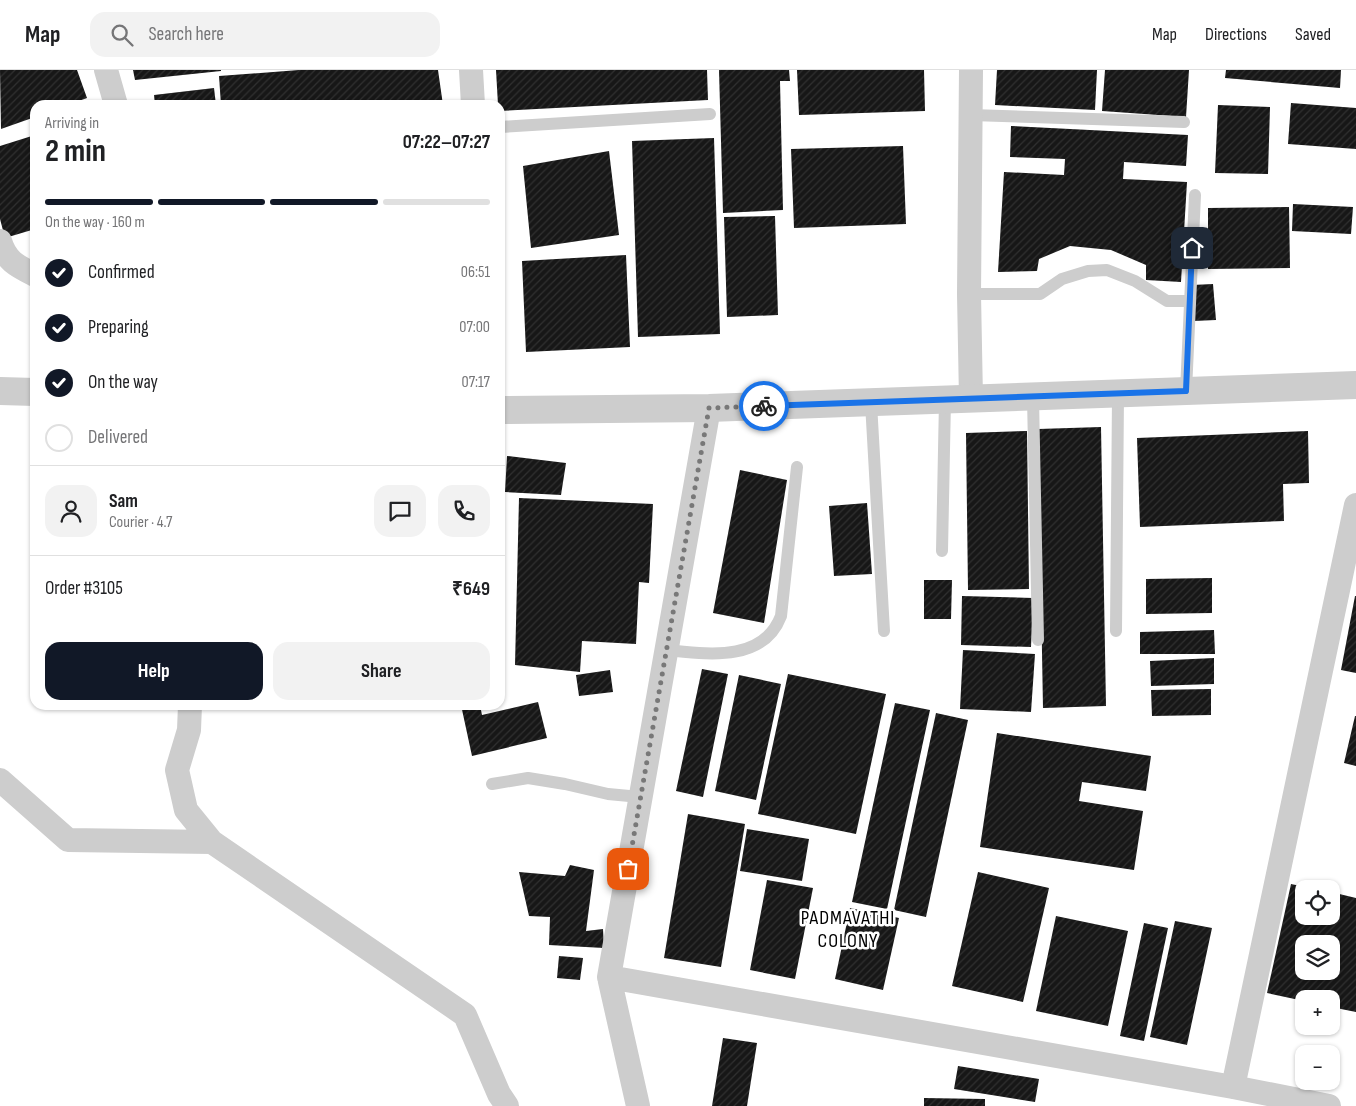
<!DOCTYPE html>
<html lang="en">
<head>
<meta charset="utf-8">
<style>
  body { margin:0; font-family:"Sofia Sans Condensed",sans-serif; background:#f2f2f2; color:#202124; height:100vh; display:flex; flex-direction:column; font-size:19px; white-space:nowrap }
  * { box-sizing:border-box; margin:0 }
  p { font-size:16px; color:#757577 }
  .icon { flex:none; width:28px; height:28px; fill:none; stroke:currentColor; stroke-width:2; stroke-linecap:round; stroke-linejoin:round }
  .map { position:relative; flex:1; overflow:hidden }
  .side { position:absolute; left:30px; top:30px; width:475px; height:610px; display:flex; flex-direction:column; background:#fff; border-radius:15px; box-shadow:0 1px 4px #0004 }
  .side>* { flex:none }
  .controls { position:absolute; left:1295px; top:810px; display:grid; gap:10px }
  .controls a { display:grid; place-items:center; width:45px; height:45px; border-radius:10px; background:#fff; box-shadow:0 1px 4px #0004; font-size:25px }
  .pin { position:absolute; display:grid; place-items:center; width:42px; height:42px; color:#fff; margin:-21px; border-radius:10px; box-shadow:0 2px 8px #0006 }
  .courier { position:absolute; display:grid; place-items:center; width:50px; height:50px; margin:-25px; border:4px solid #1a73e8; border-radius:50%; background:#fff; color:#222; box-shadow:0 1px 6px #0007 }
  .headline em { font-style:normal; font-weight:700 }
  .headline div { display:flex; flex-direction:column-reverse }
  .headline { display:flex; align-items:center; justify-content:space-between; height:85px; padding:0 15px }
  h1 { font-size:32px; font-weight:700; line-height:38px }
  .bar { display:grid; grid-template-columns:repeat(4,1fr); gap:8px 5px; align-content:center; height:60px; padding:0 15px }
  .bar i { height:6px; border-radius:4px; background:#e0e0e0 }
  .bar .selected { background:#111827 }
  .bar p { grid-column:span 4 }
  .line { display:flex; align-items:center; gap:12px; padding:0 15px; border-top:1px solid #e0e0e0 }
  .line div { flex:1 }
  .round { display:grid; place-items:center; flex:none; width:52px; height:52px; border-radius:15px; background:#f2f2f2 }
  ol { padding:0 15px; list-style:none }
  li { display:flex; align-items:center; gap:15px; height:55px }
  li p { margin-inline-start:auto }
  li .icon { padding:5px; border-radius:50%; background:#111827; color:#fff; stroke-width:4 }
  li:last-child { color:#757577 }
  li i { width:28px; height:28px; border:2px solid #e0e0e0; border-radius:50% }
  .primary-button { display:flex; gap:10px; margin-top:auto; padding:10px 15px }
  .primary-button a { flex:1; height:58px; border-radius:15px; background:#111827; color:#fff; font-size:20px; font-weight:700; line-height:58px; text-align:center }
  .primary-button a+a { background:#f2f2f2; color:#202124 }
  header { display:flex; align-items:center; gap:30px; box-sizing:border-box; height:70px; padding:0 25px; background:#fff; border-bottom:1px solid #e0e0e0 }
  header strong { font-size:24px }
  nav { display:flex; gap:28px; margin-inline-start:auto; font-size:18px }
  .search { width:350px; height:45px; background:#f2f2f2; display:flex; align-items:center; gap:12px; box-sizing:border-box; padding:0 18px; border-radius:15px; color:#757577; font-size:19px }
  .map>svg:first-child { display:block }
</style>
</head>
<body>
<header>
<strong>Map</strong>
<div class="search"><svg class="icon" aria-label="search" viewBox="0 0 24 24"><circle cx="10" cy="10" r="6"/><path d="M15 15l6 6"/></svg>Search here</div>
<nav><a>Map</a><a>Directions</a><a>Saved</a></nav>
</header>
<div class="map">
<svg width="1356" height="1036" viewBox="0 0 1356 1036">
  <defs>
    <pattern id="building-hatch" width="6" height="6" patternUnits="userSpaceOnUse" patternTransform="scale(1.25)"><rect width="6" height="6" fill="#171717"/><path d="M-1 1l2-2M0 6l6-6M5 7l2-2" fill="none" stroke="#303030"/></pattern>
  </defs>
  <rect width="100%" height="100%" fill="#fff"/>
  <path fill="url(#building-hatch)" fill-rule="evenodd" d="M0 0H77L87 28 68 35H35V47L1 59Z
    M133 0H221V1L135 10Z
    M299 0H438L443 35H221L219 6Z
    M496 0H707L708 30 500 41V35H498Z
    M719 0H789L790 11H780L783 140 723 143Z
    M797 0H924L925 41 799 45Z
    M997 0H1097L1095 40 995 35Z
    M1105 0H1189L1186 47 1102 41Z
    M1226 0H1341L1340 18 1225 8Z
    M214 18 216 35H155L154 25Z
    M1291 33 1356 38V79L1288 74Z
    M1218 35 1270 37 1268 104 1215 103Z
    M1011 56 1188 65 1186 96 1124 92 1123 109 1187 112 1181 212 1146 210V195L1111 180 1070 176 1039 189 1037 201 998 202 1004 102 1064 105 1065 89 1010 87Z
    M35 65V159L5 168 0 149V76Z
    M714 68 720 264 638 267 632 71Z
    M903 76 906 154 794 158 791 79Z
    M609 81 619 165 531 178 523 96Z
    M1293 134 1353 137 1351 164 1292 161Z
    M1289 137 1290 198 1208 199V138Z
    M775 146 778 245 727 247 724 147Z
    M626 185 630 277 526 282 522 191Z
    M1213 214 1216 250 1194 251 1192 215Z
    M1101 357 1106 636 1043 638 1038 359Z
    M1027 361 1029 519 968 520 966 363Z
    M1308 361 1309 413 1283 414 1284 451 1140 457 1137 368Z
    M507 386 566 393 561 425 505 422Z
    M740 400 787 410 764 553 713 543Z
    M519 428 653 434 649 513 639 512 636 574 582 571 580 602 515 595Z
    M867 433 872 504 834 506 829 436Z
    M500 448 503 587 500 588Z
    M1212 508V543L1146 544V509Z
    M924 510H952L951 549H924Z
    M962 526 1033 528 1031 577 961 575Z
    M1355 526H1356V603L1341 600Z
    M1214 560 1215 584H1140V562Z
    M963 580 1035 584 1031 642 960 639Z
    M1214 588V614L1151 616 1150 591Z
    M702 599 728 604 703 727 676 721Z
    M610 600 613 622 579 626 576 605Z
    M788 604 886 624 856 764 758 744Z
    M739 605 781 614 756 730 715 721Z
    M1211 619V645L1152 646 1151 620Z
    M538 632 547 668 472 686 461 635H480L482 645Z
    M895 633 930 640 887 839 852 832Z
    M936 643 968 650 926 847 894 840Z
    M1355 646H1356V696L1344 693Z
    M997 663 1151 686 1146 721 1082 712 1079 731 1143 741 1134 800 980 777Z
    M688 744 745 754 721 897 664 888Z
    M747 759 809 769 802 811 740 801Z
    M570 795 594 800 586 861 603 859 604 878 549 875 550 847 529 846 519 802 565 806Z
    M978 802 1049 818 1023 932 952 916Z
    M767 810 813 818 795 909 750 900Z
    M1291 814 1310 818 1304 819V846H1331V822L1356 828V942L1331 937V929H1304V931L1267 923ZM1304 874H1331V901H1304Z
    M850 838 899 848 883 920 835 909Z
    M1056 846 1128 861 1108 956 1036 941Z
    M1175 851 1212 858 1187 975 1150 967Z
    M1144 853 1168 858 1144 971 1120 966Z
    M559 886 583 888 580 910 557 908Z
    M723 968 757 973 747 1036H712Z
    M958 996 1039 1009 1035 1032 954 1019Z
    M924 1028 985 1029V1036H924Z"/>
  <g fill="none" stroke-linecap="round" stroke-linejoin="round">
    <path stroke="#cdcdcd" stroke-width="12" d="M971 45 1184 52
      M500 57 710 44
      M969 224H1040L1062 209 1088 201 1107 200 1135 211 1167 231H1189
      M1186 321 1195 125
      M1033 328 1038 570
      M871 333 884 561
      M942 481 945 330
      M1116 561 1118 325
      M666 580C707 584 763 593 781 546L797 397
      M492 714 528 708 565 714 608 724 640 727"/>
    <path stroke="#cdcdcd" stroke-width="24" d="M106 0 116 35
      M471 0 473 35
      M0 171C6 191 17 196 35 205
      M971 329 969 224 971 0
      M190 635 189 660 177 700 186 740 212 772 465 945 499 1024 507 1036
      M0 710 68 770 212 772
      M609 907 1233 1017 1329 1036
      M1233 1017 1356 435
      M638 1036 609 907 709 338"/>
    <path stroke="#cdcdcd" stroke-width="28" d="M0 321 35 322
      M500 340 709 338 1356 315"/>
  </g>
  <g fill="none" stroke-linecap="round" stroke-linejoin="round">
    <path stroke="#787878" stroke-width="5" stroke-dasharray="0 9" d="M628 799 709 338 764 336"/>
    <path stroke="#1a73e8" stroke-width="6" d="M764 336 1186 321 1192 178"/>
  </g>
  <g text-anchor="middle" dominant-baseline="central" stroke-width="5" stroke-linejoin="round" paint-order="stroke">
    <g font-size="20" letter-spacing="1" fill="#000" stroke="#fff">
      <text x="848" y="848">PADMAVATHI<tspan x="848" dy="23">COLONY</tspan></text>
    </g>
  </g>
</svg>
<div class="controls">
<a><svg class="icon" aria-label="locate" viewBox="0 0 24 24"><circle cx="12" cy="12" r="6"/><path d="M12 2v4M12 18v4M2 12h4M18 12h4"/></svg></a>
<a><svg class="icon" aria-label="layers" viewBox="0 0 24 24"><path d="M12 4l9 5-9 5-9-5zM3 14l9 5 9-5"/></svg></a>
<a>+</a>
<a>−</a>
</div>
<div class="pin" style="left:628px;top:799px;background:#ea580c"><svg class="icon" aria-label="bag" viewBox="0 0 24 24"><path d="M5 8h14l-1 12H6zM9 8a3 3 0 0 1 6 0"/></svg></div>
<div class="pin" style="left:1192px;top:178px;background:#1f2937"><svg class="icon" aria-label="home" viewBox="0 0 24 24"><path d="M3 11l9-7 9 7M6 9v11h12V9"/></svg></div>
<div class="courier" style="left:764px;top:336px"><svg class="icon" aria-label="bike" viewBox="0 0 24 24"><circle cx="6" cy="16" r="4"/><circle cx="18" cy="16" r="4"/><path d="M6 16l4-8h5l3 8M10 8l3 8H6M13 5h3"/></svg></div>
<section class="side">
<div class="headline"><div><h1>2 min</h1><p>Arriving in</p></div><em>07:22–07:27</em></div>
<div class="bar"><i class="selected"></i><i class="selected"></i><i class="selected"></i><i></i><p>On the way · 160 m</p></div>
<ol>
<li><svg class="icon" aria-label="check" viewBox="0 0 24 24"><path d="M5 12l5 5 9-10"/></svg>Confirmed<p>06:51</p></li>
<li><svg class="icon" aria-label="check" viewBox="0 0 24 24"><path d="M5 12l5 5 9-10"/></svg>Preparing<p>07:00</p></li>
<li><svg class="icon" aria-label="check" viewBox="0 0 24 24"><path d="M5 12l5 5 9-10"/></svg>On the way<p>07:17</p></li>
<li><i></i>Delivered</li>
</ol>
<div class="line" style="height:90px"><a class="round"><svg class="icon" aria-label="person" viewBox="0 0 24 24"><circle cx="12" cy="8" r="4"/><path d="M4 21q1-7 8-7t8 7"/></svg></a><div><b>Sam</b><p>Courier · 4.7</p></div><a class="round"><svg class="icon" aria-label="chat" viewBox="0 0 24 24"><path d="M4 5h16v11H9l-5 4z"/></svg></a><a class="round"><svg class="icon" aria-label="phone" viewBox="0 0 24 24"><path d="M5 4h4l2 5-3 2q2 4 5 5l2-3 5 2v4C11 20 4 13 5 4z"/></svg></a></div>
<div class="line" style="height:65px"><div>Order #3105</div><b>₹649</b></div>
<div class="primary-button"><a>Help</a><a>Share</a></div>
</section>
</div>
</body>
</html>
